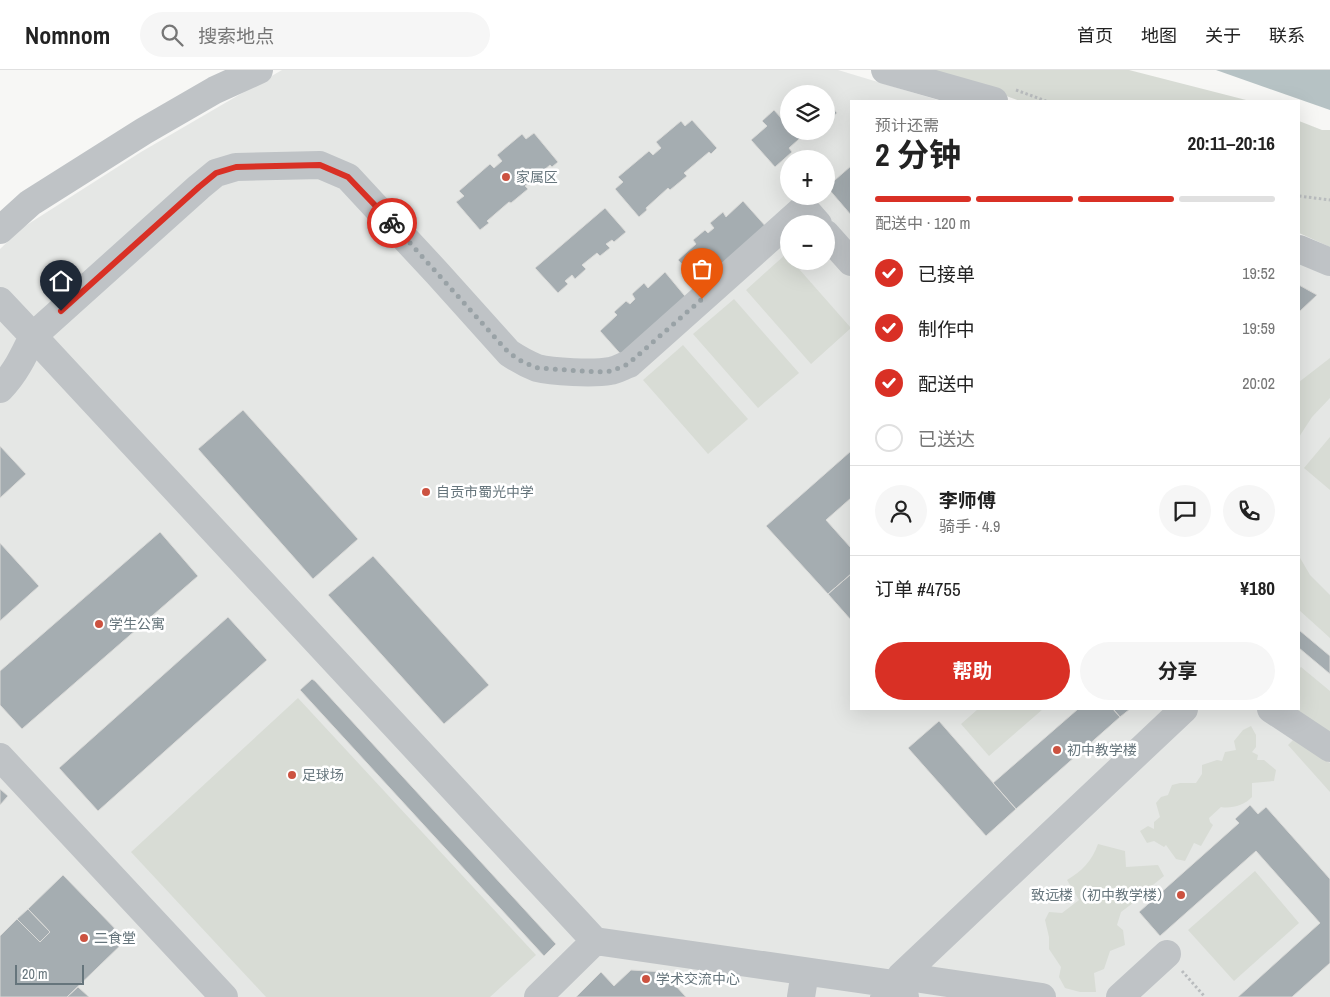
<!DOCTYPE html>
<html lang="zh">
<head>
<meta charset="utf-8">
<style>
  body { margin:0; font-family:"Archivo Narrow","Noto Sans SC",sans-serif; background:#f6f6f6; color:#222; height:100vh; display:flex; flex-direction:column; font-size:19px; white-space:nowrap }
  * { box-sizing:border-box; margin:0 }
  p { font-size:16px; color:#767676 }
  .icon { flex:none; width:28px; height:28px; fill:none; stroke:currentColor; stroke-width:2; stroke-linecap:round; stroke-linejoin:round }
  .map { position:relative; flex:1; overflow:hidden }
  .sheet { position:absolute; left:850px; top:30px; width:450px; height:610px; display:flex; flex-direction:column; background:#fff; border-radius:0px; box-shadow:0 5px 20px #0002 }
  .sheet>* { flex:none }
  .buttons { position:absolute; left:780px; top:15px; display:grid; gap:10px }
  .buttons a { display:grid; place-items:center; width:55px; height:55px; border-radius:50%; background:#fff; box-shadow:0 5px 20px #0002; font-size:25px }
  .scale { position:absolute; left:15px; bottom:12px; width:69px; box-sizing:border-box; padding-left:5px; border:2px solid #66757c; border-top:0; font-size:14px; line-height:18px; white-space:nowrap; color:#66757c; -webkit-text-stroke:4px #fff; paint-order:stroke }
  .pin { position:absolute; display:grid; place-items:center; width:42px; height:42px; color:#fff; margin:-51px -21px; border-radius:50% 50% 50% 0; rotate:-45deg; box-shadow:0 0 5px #0007 }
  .pin .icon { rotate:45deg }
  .courier { position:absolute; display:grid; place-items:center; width:50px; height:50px; margin:-25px; border:4px solid #d93025; border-radius:50%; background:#fff; color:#222; box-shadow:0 1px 6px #0007 }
  .headline em { font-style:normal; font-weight:700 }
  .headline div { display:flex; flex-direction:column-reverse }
  .headline { display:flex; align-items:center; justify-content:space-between; height:85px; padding:0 25px }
  h1 { font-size:32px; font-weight:700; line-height:38px }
  .bar { display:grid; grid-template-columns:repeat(4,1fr); gap:8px 5px; align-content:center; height:60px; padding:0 25px }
  .bar i { height:6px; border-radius:4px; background:#e0e0e0 }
  .bar .on { background:#d93025 }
  .bar p { grid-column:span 4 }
  .line { display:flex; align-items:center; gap:12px; padding:0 25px; border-top:1px solid #e0e0e0 }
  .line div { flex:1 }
  .round { display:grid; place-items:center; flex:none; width:52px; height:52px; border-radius:26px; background:#f6f6f6 }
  ol { padding:0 25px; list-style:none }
  li { display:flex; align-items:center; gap:15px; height:55px }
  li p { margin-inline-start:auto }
  li .icon { padding:5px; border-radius:50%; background:#d93025; color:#fff; stroke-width:4 }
  li:last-child { color:#767676 }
  li i { width:28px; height:28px; border:2px solid #e0e0e0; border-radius:50% }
  .action { display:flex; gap:10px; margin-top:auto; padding:10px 25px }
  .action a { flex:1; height:58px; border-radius:30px; background:#d93025; color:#fff; font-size:20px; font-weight:700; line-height:58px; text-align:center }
  .action a+a { background:#f6f6f6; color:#222 }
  header { display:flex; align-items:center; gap:30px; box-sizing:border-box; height:70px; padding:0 25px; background:#fff; border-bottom:1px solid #e0e0e0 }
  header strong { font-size:24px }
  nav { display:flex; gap:28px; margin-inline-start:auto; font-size:18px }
  .search { width:350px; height:45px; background:#f6f6f6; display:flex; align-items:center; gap:12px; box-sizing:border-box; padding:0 18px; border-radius:28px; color:#767676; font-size:19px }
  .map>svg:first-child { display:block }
</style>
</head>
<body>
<header>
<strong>Nomnom</strong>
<div class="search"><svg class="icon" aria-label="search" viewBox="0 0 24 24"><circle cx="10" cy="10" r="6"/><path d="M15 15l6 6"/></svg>搜索地点</div>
<nav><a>首页</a><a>地图</a><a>关于</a><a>联系</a></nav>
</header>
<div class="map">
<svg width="1330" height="927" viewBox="0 0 1330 927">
  <rect width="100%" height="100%" fill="#f7f7f5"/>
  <path fill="#e5e7e5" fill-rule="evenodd" d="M282 0H838L941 31H851V639H1299V188L1330 205V927H0V179L22 158 141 82ZM789 24H826V61H789ZM789 89H826V126H789ZM789 154H826V191H789Z"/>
  <path fill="#d8dcd5" d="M928 0H1129L1250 31H1020L962 10Z
    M1299 51 1322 60H1330V177L1299 163Z
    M786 184 789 187V191H792L851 258 811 294 746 220Z
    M734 229 799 303 758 338 693 264Z
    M683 275 748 349 708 384 643 310Z
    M1330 288V328L1312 347 1299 367V312Z
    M1330 367V420L1304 398Z
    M1299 486 1310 505 1330 525V568L1299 540Z
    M1301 597 1330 621V662L1293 639H1299V599Z
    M298 628 536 885 490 927H266L131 782Z
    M978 639H1043L989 686 961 654Z
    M1251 656 1256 665V677L1252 682 1258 685 1257 690H1264L1276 700 1274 711 1252 713V727C1245 735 1231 739 1221 737L1209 748 1210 752 1213 755 1201 776 1194 773 1185 791 1176 789 1166 775 1164 777 1154 771 1147 773 1140 761 1148 756 1154 759V752L1160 747 1156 733 1161 727 1168 725 1172 715 1180 713H1196L1202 704V695L1217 690 1222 691 1225 682 1236 680 1234 671 1243 660Z
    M1293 670 1330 693V722L1288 675Z
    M1098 774 1125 781 1126 797 1158 795 1164 806 1148 819 1138 817 1131 826 1133 833 1121 842 1117 855 1123 860 1125 875 1110 881 1104 899 1094 903 1096 922H1080L1065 918 1059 907 1061 897 1049 879V867L1045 850 1049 842 1062 843 1079 830 1067 810C1082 801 1092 791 1098 774Z
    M1255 801 1299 853 1234 911 1188 860Z"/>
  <path fill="#b6c2c4" d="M1216 0H1330V40Z"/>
  <path fill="#a5adb1" stroke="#d9d9d7" d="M789 29V61H808L789 78 792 82 775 97 751 70 767 56 762 51 774 40 782 49 788 42 782 35Z
    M826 30 837 43 826 52Z
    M692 50 717 78 711 84 709 82 684 103 687 106 670 120 668 118 646 138 647 140 639 147 615 119 623 112 618 107 649 81 653 85 661 78 656 72 681 51 685 56Z
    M534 63 558 92 552 97 550 95 525 116 528 119 511 133 509 132 487 151 489 153 480 160 456 132 464 126 459 121 490 94 494 98 502 91 497 85 522 64 526 69Z
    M851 96V145L827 117Z
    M743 131 768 159 704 218 678 190 696 174 693 170 705 160 708 163 714 158 710 153 723 142 726 147Z
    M605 138 626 162 614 172 612 170 606 174 610 178 600 186 597 183 582 195 586 199 575 209 572 205 565 211 568 214 558 223 535 198Z
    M665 202 689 231 625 289 600 261 617 245 614 242 626 231 630 234 635 229 632 224 644 213 648 218Z
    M1299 215 1317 225 1299 242Z
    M243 340 358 469 313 509 198 379Z
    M0 376 26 404 0 428Z
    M851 381V428L826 450 851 478V504L828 524 766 456Z
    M160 462 198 506 22 659 0 635V601Z
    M0 473 39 516 0 551Z
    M373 486 489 615 444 654 328 525Z
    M851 504V550L828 524Z
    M228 547 267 590 98 741 59 698Z
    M1299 560 1330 586V604L1299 578Z
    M312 609 315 611 556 874 544 886 300 620Z
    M1078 639H1113L1120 647 1016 739 993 713Z
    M1113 639H1130L1120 647Z
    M939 651 1016 739 986 766 908 678Z
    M0 719 8 726 0 735Z
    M1250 735 1258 744 1266 737 1330 809V893L1292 927H1238L1320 853 1256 781 1160 866 1139 842 1239 753 1235 749Z
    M63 805 126 870 67 927H0V866L17 849 40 872 50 862 28 839Z
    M28 839 50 862 40 872 17 849Z
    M631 900 663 902 686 927H576L601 902 614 916Z
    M78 917 89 927H67Z"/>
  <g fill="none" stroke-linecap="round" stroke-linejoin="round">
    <path stroke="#b9bcbe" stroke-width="3" stroke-dasharray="2.5 2.5" stroke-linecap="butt" d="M1016 20 1046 31
      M1299 126 1330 130
      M1182 901 1205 927"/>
    <path stroke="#bfc3c6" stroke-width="28" d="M885 0 994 31
      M818 154 804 138 629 294C623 296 617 300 610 301 594 304 552 302 537 298 527 294 518 289 509 283L438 204 348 107 320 95 236 97 216 103 199 117 33 266 595 871 894 914 905 927
      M0 160 30 133 144 61 215 20 259 0
      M826 164 851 192
      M1299 179 1330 192
      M0 231 33 266C24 285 15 304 0 319
      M1271 639 1330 678
      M0 687 224 927
      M901 906 1042 927
      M538 927 595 871
      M801 927 805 902
      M884 927 901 906 1184 639
      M1120 927 1167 884"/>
  </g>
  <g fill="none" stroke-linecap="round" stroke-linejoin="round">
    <path stroke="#99a2a6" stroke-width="5" stroke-dasharray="0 9" d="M392 153 509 283 523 292 538 298 597 302 612 301 628 294 702 229"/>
    <path stroke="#d93025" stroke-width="6" d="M61 241 199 117 216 103 236 97 320 95 348 107 392 153"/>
  </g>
  <g fill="#cc5240" stroke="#fff" stroke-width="2">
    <circle cx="506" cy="107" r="5"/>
    <circle cx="426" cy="422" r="5"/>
    <circle cx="99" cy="554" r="5"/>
    <circle cx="1057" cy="680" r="5"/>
    <circle cx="292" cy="705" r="5"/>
    <circle cx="1181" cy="825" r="5"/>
    <circle cx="84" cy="868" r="5"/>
    <circle cx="646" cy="909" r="5"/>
  </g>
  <g text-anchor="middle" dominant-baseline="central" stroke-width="5" stroke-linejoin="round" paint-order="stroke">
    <g font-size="14" fill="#66757c" stroke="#fff" text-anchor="start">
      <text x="516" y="107">家属区</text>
      <text x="436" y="422">自贡市蜀光中学</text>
      <text x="109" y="554">学生公寓</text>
      <text x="1067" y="680">初中教学楼</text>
      <text x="302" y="705">足球场</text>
      <text x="1171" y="825" text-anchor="end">致远楼（初中教学楼）</text>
      <text x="94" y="868">二食堂</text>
      <text x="656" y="909">学术交流中心</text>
    </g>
  </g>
</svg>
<div class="buttons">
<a><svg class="icon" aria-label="layers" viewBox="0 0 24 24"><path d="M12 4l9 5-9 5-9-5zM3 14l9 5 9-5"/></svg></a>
<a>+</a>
<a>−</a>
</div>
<div class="scale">20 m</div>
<div class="pin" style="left:702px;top:229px;background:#ea580c"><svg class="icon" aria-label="bag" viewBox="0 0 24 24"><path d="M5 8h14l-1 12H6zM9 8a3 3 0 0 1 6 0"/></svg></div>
<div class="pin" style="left:61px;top:241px;background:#1f2937"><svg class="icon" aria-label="home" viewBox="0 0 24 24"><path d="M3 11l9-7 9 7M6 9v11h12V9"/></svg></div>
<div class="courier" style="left:392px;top:153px"><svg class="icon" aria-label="bike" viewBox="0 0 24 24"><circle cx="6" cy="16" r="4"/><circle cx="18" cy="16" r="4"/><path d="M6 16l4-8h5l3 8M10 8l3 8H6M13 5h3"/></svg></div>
<section class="sheet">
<div class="headline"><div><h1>2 分钟</h1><p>预计还需</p></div><em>20:11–20:16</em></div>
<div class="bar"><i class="on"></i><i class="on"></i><i class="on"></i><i></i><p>配送中 · 120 m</p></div>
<ol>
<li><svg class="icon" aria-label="check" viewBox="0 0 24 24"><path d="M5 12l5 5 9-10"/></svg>已接单<p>19:52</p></li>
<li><svg class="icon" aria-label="check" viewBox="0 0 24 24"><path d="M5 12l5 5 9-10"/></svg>制作中<p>19:59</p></li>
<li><svg class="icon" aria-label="check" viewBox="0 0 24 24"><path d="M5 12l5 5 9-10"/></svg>配送中<p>20:02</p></li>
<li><i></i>已送达</li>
</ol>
<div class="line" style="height:90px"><a class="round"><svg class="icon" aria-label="person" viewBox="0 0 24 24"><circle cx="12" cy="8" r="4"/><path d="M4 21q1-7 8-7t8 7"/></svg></a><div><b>李师傅</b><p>骑手 · 4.9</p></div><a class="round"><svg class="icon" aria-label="chat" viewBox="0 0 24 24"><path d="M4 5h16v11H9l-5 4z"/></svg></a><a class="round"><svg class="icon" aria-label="phone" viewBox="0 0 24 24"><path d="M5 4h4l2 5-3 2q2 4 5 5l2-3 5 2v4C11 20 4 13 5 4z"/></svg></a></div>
<div class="line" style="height:65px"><div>订单 #4755</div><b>¥180</b></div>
<div class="action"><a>帮助</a><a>分享</a></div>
</section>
</div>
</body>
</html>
